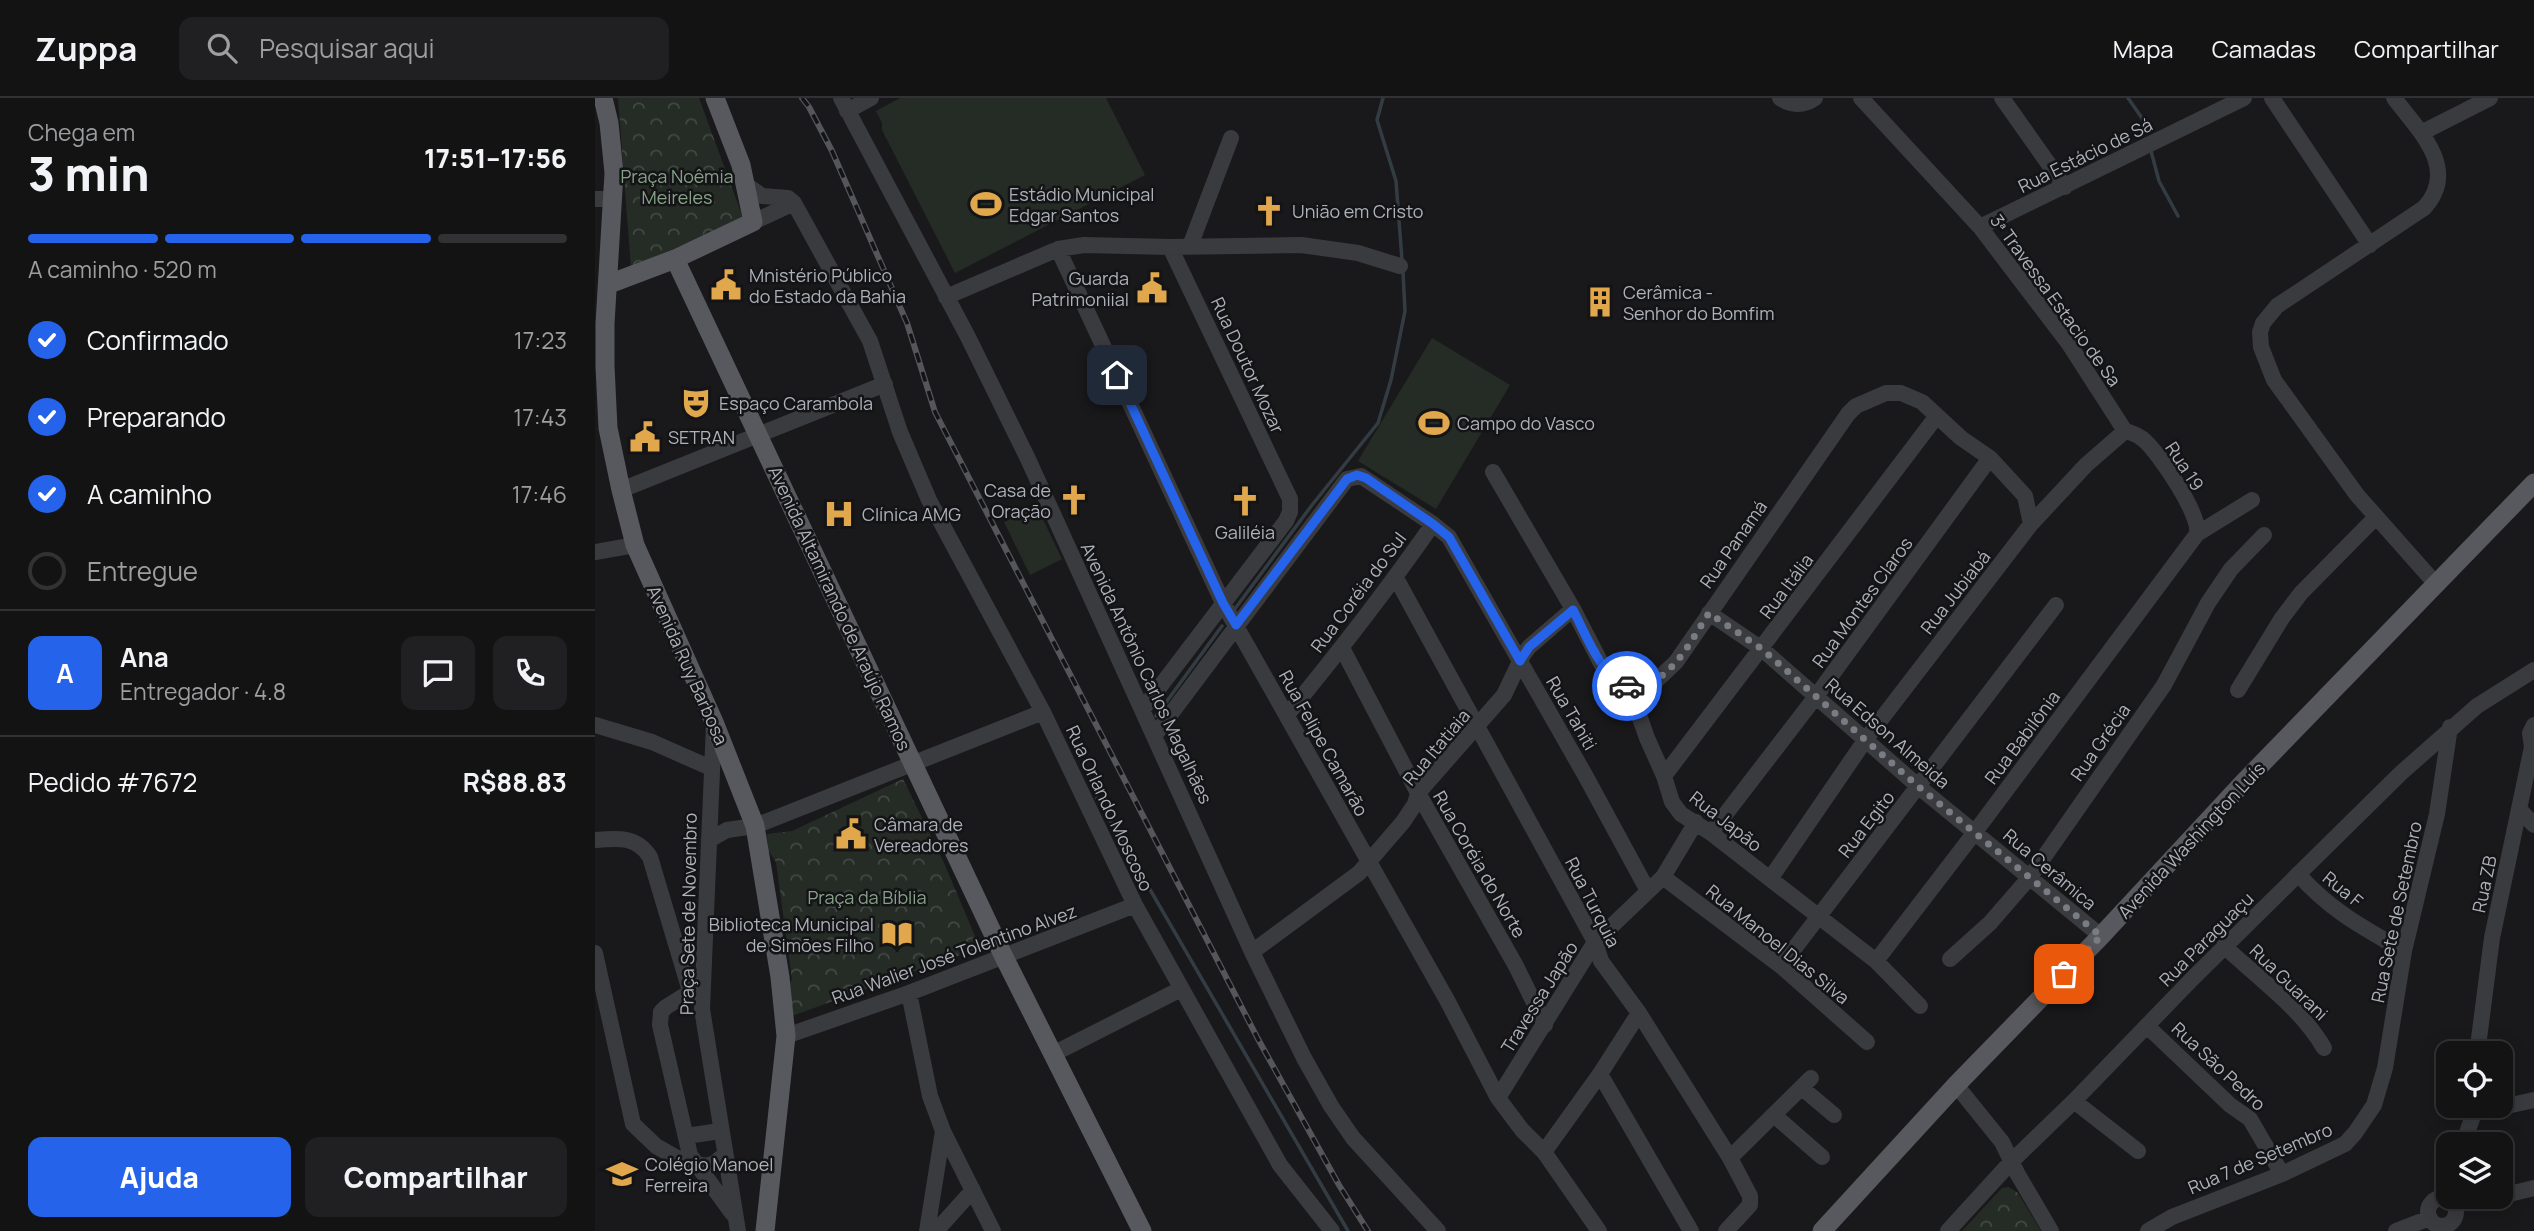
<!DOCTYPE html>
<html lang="pt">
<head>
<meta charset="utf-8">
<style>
  body { margin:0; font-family:Manrope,sans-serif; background:#202022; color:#f1f3f6; height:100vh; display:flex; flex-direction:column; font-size:26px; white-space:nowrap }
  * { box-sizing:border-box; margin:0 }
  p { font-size:23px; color:#9d9ea0 }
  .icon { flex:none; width:38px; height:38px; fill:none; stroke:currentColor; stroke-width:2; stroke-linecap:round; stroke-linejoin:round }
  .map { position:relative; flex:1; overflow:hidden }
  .panel { display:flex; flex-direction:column; background:#131314; width:595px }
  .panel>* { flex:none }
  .fabs { position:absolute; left:1841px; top:943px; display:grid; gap:14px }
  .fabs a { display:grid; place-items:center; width:77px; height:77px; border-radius:14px; background:#131314; box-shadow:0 4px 18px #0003,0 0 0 2px #323234; font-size:35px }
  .pin { position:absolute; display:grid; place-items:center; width:60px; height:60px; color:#fff; margin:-30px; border-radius:14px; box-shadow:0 4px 10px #0006 }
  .courier { position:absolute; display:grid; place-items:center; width:70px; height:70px; margin:-35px; border:5px solid #2563eb; border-radius:50%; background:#fff; color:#222; box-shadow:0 2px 9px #0007 }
  .head em { font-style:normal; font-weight:800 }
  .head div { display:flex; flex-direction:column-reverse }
  .head { display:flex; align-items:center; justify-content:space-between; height:119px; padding:0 28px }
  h1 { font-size:46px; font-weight:800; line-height:52px }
  .bar { display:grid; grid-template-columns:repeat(4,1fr); gap:10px 7px; align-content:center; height:84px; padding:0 28px }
  .bar i { height:9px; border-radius:5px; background:#323234 }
  .bar .current { background:#2563eb }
  .bar p { grid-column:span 4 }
  .line { display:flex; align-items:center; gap:18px; padding:0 28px; border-top:2px solid #323234 }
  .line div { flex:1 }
  .round { display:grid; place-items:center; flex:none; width:74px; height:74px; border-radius:14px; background:#202022 }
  ol { padding:0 28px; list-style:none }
  li { display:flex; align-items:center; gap:21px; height:77px }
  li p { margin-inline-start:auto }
  li .icon { padding:7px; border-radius:50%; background:#2563eb; color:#fff; stroke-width:4 }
  li:last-child { color:#9d9ea0 }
  li i { width:38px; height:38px; border:4px solid #323234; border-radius:50% }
  .cta { display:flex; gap:14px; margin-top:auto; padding:14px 28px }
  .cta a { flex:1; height:80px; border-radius:14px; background:#2563eb; color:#fff; font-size:28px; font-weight:800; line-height:80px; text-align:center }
  .cta a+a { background:#202022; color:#f1f3f6 }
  header { display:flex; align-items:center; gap:42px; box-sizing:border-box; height:98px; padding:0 35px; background:#131314; border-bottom:2px solid #323234 }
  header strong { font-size:33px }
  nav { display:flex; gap:38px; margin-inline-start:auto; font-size:24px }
  .search { width:490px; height:63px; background:#202022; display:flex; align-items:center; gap:18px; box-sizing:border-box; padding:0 24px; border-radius:14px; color:#9d9ea0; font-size:26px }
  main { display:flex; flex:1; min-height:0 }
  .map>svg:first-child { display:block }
</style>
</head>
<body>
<header>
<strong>Zuppa</strong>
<div class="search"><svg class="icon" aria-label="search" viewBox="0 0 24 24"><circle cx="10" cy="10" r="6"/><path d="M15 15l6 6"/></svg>Pesquisar aqui</div>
<nav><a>Mapa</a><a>Camadas</a><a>Compartilhar</a></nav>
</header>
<main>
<section class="panel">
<div class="head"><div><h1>3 min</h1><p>Chega em</p></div><em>17:51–17:56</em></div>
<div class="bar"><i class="current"></i><i class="current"></i><i class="current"></i><i></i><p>A caminho · 520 m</p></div>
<ol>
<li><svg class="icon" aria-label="check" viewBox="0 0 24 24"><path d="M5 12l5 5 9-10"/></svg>Confirmado<p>17:23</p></li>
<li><svg class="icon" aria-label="check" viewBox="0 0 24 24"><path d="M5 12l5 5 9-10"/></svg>Preparando<p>17:43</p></li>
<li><svg class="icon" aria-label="check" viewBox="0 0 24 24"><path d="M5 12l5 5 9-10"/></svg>A caminho<p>17:46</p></li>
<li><i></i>Entregue</li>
</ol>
<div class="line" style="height:126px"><b class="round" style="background:#2563eb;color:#fff">A</b><div><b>Ana</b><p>Entregador · 4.8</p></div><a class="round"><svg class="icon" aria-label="chat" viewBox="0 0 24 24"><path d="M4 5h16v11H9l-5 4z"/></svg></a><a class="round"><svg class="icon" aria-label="phone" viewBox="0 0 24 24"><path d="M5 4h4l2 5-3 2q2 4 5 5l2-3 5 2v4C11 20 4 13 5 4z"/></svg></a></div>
<div class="line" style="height:91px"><div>Pedido #7672</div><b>R$88.83</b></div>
<div class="cta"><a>Ajuda</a><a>Compartilhar</a></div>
</section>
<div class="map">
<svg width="1939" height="1133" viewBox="0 0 1939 1133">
  <defs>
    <pattern id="park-crowns" width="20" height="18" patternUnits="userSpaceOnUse" patternTransform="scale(1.75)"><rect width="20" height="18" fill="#252c26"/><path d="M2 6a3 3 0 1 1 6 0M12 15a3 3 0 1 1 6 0" fill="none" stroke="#424843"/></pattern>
  </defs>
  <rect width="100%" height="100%" fill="#19191b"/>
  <path fill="url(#park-crowns)" d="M23 0H104L148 120 36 170Z
    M308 681 349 765 385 850 194 919 189 901 197 881 181 764 173 752 172 736 197 733Z
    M1414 1089 1423 1095 1446 1133H1367L1407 1090Z"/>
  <path fill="#252c26" d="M305 0H511L550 77 360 175 287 32V25L281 13Z
    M837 240 915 287 841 411 763 363Z
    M442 409 467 461 435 477 409 424Z"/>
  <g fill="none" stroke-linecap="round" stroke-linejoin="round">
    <path stroke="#343c43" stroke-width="3.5" d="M788 0 782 22 801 83 807 162
      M1533 0 1556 33
      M1556 53 1564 83 1583 118
      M639 512 717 407 783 325 796 282 810 213 808 174
      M561 618 627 528
      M502 700 753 1133"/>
    <path stroke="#3a3b3f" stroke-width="16" d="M246 0 373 239 433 361 657 854 709 960 736 1008 758 1040 843 1133
      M1185 0C1196 8 1209 8 1220 0
      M1266 0 1385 129 1474 246 1530 333
      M1407 0 1470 89
      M1677 0 1775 147
      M1799 0C1824 33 1865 71 1829 110L1682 208 1668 225 1665 234 1666 249 1679 282 1762 397 1840 485
      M252 13 276 0
      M1826 35 1895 0
      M150 86 167 98 193 100 199 105 275 243 305 334 334 402 448 614 540 807 685 1067 737 1133
      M0 101H18
      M158 124 199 105
      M1385 129 1649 0
      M595 148 636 40
      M463 151 628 505 852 902 903 1000 927 1032 949 1054 1004 1133
      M351 199 463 151 489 147 575 149 706 147 763 155 805 168
      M1530 333C1538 335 1545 338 1550 343 1565 357 1606 417 1602 436
      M898 374 978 511 1007 567 1017 578 1034 589 1052 640 1069 678 1077 704 1086 716 1116 735 1281 863 1325 908
      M26 392 290 286
      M0 454 40 447
      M801 480 1000 844 1006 863 1044 915 1135 1060 1155 1098V1107L1131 1133
      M1114 515 1167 551 1324 689 1506 838
      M747 550 823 695 921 868 950 927
      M1034 589 1063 581 1081 564 1253 316 1261 308 1291 295H1306L1327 304 1366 340 1395 360 1430 398 1436 426
      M1643 592 1687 520 1706 495 1781 419
      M548 611 691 423 695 414V401L575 149
      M692 617C743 555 792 492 838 426
      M119 626 107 911 143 1133
      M0 627 57 644 116 670
      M560 637 752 381 766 378 838 426 854 439 990 677 1053 793
      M1069 678 1341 319
      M1924 711 1939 727
      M1116 735 1222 597 1395 360
      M0 742C23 740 42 738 55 759L95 893
      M114 742 132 732 160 728 448 614
      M1703 776C1736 813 1767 829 1809 853
      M1068 779 1186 868 1272 944
      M1175 781 1271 641 1436 426 1491 367 1530 333
      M1629 848C1663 880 1706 910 1729 950
      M657 854 764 775 808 724 820 706 823 695 909 597 928 557 934 549 978 511
      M0 855 38 1026 61 1048 89 1064 112 1068 120 1065 129 1057
      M1355 861 1395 825 1435 779 1569 587 1613 505 1636 471 1669 437
      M1281 863 1380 734 1602 436 1657 402
      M1186 868 1461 507
      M108 886 71 909 66 914 65 927 95 1057 137 1115
      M314 895 335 998 348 1033 398 1133
      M1552 928 1635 1007 1655 1021 1687 1076
      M191 938 314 895 540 807
      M458 956 586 891
      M1882 956 1897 840 1937 649 1935 635 1939 627
      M1005 976 1096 1133
      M1361 987 1407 1044 1422 1075 1456 1133
      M1207 990 1239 1017
      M903 1000 1000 844 1068 779 1101 724
      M1479 1003 1543 1053
      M1879 1015 1939 1002
      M1180 1018 1227 1059
      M91 1038 125 1033
      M1868 1046 1879 1015V1008
      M949 1054 1005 976 1044 915
      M1135 1060 1216 980
      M1906 1098 1939 1090
      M1833 1114a14 14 0 1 1 28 0a14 14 0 1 1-28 0Z
      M1857 1105 1903 1099
      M332 1133 348 1033
      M341 1133 378 1092
      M1353 1133 1416 1064 1479 1003 1598 880 1806 675 1882 608 1939 572
      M1553 1133 1577 1119 1687 1076 1750 1046 1760 1035 1779 1007 1790 970 1809 853 1842 716 1855 629
      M1801 1133 1835 1120"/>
    <path stroke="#57595e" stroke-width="19" d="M8 0 14 25 19 75 10 226V268L13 330 26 392 40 447 119 624 160 728 185 879 191 938 170 1133
      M80 161 409 859 547 1133
      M14 186 80 161 158 124 146 67 120 0
      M1227 1133 1361 987 1506 838 1648 685 1939 385"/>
    <g stroke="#54565a" stroke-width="6">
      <path id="rail" d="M207 0 214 9 237 53 312 225 340 314 663 941 744 1087 773 1133"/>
    </g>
    <use href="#rail" stroke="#141416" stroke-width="3.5" stroke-dasharray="10" stroke-linecap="butt"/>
  </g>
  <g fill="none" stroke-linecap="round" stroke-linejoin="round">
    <path stroke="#797c82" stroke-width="7" stroke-dasharray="0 12.6" d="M1032 588C1074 591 1094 545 1114 515L1167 551 1324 689 1506 838 1469 876"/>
    <path stroke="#2563eb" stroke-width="9" d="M522 277 628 505 641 527 752 381 762 377 771 380 838 426 854 439 925 563 934 549 978 512C992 538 1004 575 1032 588"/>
  </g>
  <defs>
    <g id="stadium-bare" transform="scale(2.415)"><path d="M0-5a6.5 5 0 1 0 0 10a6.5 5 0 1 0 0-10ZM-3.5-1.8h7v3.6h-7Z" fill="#e0a74c" stroke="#141416" stroke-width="2.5" paint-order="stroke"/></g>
    <g id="church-bare" transform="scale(2.415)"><path d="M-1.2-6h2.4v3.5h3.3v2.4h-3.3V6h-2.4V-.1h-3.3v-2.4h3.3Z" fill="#e0a74c" stroke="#141416" stroke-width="2.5" paint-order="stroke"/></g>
    <g id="civic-bare" transform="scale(2.415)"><path d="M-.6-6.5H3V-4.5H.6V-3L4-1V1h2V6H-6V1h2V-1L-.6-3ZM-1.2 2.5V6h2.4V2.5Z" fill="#e0a74c" stroke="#141416" stroke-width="2.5" paint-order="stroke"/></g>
    <g id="building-bare" transform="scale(2.415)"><path d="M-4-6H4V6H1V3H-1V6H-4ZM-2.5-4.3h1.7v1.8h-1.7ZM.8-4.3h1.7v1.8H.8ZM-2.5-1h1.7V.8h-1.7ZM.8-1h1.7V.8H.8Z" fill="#e0a74c" stroke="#141416" stroke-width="2.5" paint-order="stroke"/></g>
    <g id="theatre-bare" transform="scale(2.415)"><path d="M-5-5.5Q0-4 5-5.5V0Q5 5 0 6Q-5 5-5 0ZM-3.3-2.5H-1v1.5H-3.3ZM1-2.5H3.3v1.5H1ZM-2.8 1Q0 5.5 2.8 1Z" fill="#e0a74c" stroke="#141416" stroke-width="2.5" paint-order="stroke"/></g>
    <g id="hospital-bare" transform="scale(2.415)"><path d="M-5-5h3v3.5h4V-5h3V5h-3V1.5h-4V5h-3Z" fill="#e0a74c" stroke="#141416" stroke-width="2.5" paint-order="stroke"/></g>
    <g id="library-bare" transform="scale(2.415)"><path d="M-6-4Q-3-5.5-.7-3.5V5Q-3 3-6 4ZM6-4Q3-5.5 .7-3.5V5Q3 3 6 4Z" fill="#e0a74c" stroke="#141416" stroke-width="2.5" paint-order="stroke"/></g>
    <g id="school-bare" transform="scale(2.415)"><path d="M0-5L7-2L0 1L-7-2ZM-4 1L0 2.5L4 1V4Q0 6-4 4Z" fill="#e0a74c" stroke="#141416" stroke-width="2.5" paint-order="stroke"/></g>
  </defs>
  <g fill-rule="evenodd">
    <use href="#stadium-bare" x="391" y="106"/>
    <use href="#church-bare" x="674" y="113"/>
    <use href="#civic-bare" x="131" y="187"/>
    <use href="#civic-bare" x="557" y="190"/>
    <use href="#building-bare" x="1005" y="204"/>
    <use href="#theatre-bare" x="101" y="305"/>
    <use href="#stadium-bare" x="839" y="325"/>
    <use href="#civic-bare" x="50" y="339"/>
    <use href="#church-bare" x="479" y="402"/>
    <use href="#church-bare" x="650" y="403"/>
    <use href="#hospital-bare" x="244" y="416"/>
    <use href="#civic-bare" x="256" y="736"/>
    <use href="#library-bare" x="302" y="836"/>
    <use href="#school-bare" x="27" y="1076"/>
  </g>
  <g text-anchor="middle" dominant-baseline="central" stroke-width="5" stroke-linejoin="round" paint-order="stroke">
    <g font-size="18" fill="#adb1b9" stroke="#141416">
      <text transform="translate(1490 57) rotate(-26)">Rua Estácio de Sá</text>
      <text transform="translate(1461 202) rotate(54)">3ª Travessa Estacio de Sa</text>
      <text transform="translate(653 267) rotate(65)">Rua Doutor Mozar</text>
      <text transform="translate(1590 368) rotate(57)">Rua 19</text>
      <text transform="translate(1138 446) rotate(-55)">Rua Panamá</text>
      <text transform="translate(1191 488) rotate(-53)">Rua Itália</text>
      <text transform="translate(763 494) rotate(-53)">Rua Coréia do Sul</text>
      <text transform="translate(1360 494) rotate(-52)">Rua Jubiabá</text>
      <text transform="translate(1267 504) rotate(-54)">Rua Montes Claros</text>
      <text transform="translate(245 510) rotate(65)">Avenida Altamirando de Araújo Ramos</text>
      <text transform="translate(93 567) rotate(66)">Avenida Ruy Barbosa</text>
      <text transform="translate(552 575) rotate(65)">Avenida Antônio Carlos Magalhães</text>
      <text transform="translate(977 615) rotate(60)">Rua Tahiti</text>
      <text transform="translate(1293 635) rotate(41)">Rua Edson Almeida</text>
      <text transform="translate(1427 639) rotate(-53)">Rua Babilônia</text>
      <text transform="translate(1505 644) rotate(-55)">Rua Grécia</text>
      <text transform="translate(729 645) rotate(61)">Rua Felipe Camarão</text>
      <text transform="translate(841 649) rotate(-50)">Rua Itatiaia</text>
      <text transform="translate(515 710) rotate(65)">Rua Orlando Moscoso</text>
      <text transform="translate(1131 723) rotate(38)">Rua Japão</text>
      <text transform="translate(1271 726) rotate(-52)">Rua Egito</text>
      <text transform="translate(1596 742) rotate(-47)">Avenida Washington Luís</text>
      <text transform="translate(885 766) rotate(60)">Rua Coréia do Norte</text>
      <text transform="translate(1455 771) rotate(40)">Rua Cerâmica</text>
      <text transform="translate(1889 786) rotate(-78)">Rua ZB</text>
      <text transform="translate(1748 791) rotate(39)">Rua F</text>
      <text transform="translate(998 804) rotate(63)">Rua Turquia</text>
      <text transform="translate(1801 814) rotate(-78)">Rua Sete de Setembro</text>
      <text transform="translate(93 816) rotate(-89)">Praça Sete de Novembro</text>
      <text transform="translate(1611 841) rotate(-45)">Rua Paraguaçu</text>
      <text transform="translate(1183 846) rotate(39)">Rua Manoel Dias Silva</text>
      <text transform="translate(359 856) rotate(-20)">Rua Walier José Tolentino Alvez</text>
      <text transform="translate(1694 884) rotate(44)">Rua Guarani</text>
      <text transform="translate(944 899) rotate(-58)">Travessa Japão</text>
      <text transform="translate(1624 968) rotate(43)">Rua São Pedro</text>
      <text transform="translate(1665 1060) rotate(-23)">Rua 7 de Setembro</text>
    </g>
    <g font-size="18" fill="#86a286" stroke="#141416">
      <text x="82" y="78">Praça Noêmia<tspan x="82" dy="21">Meireles</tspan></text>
      <text x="272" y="799">Praça da Bíblia</text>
    </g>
    <g font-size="18" fill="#adb1b9" stroke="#141416" text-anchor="start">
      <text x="414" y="96">Estádio Municipal<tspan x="414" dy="21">Edgar Santos</tspan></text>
      <text x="697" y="113">União em Cristo</text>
      <text x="154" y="177">Mnistério Público<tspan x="154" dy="21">do Estado da Bahia</tspan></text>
      <text x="534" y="180" text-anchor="end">Guarda<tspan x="534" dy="21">Patrimoniial</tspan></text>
      <text x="1028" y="194">Cerâmica -<tspan x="1028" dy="21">Senhor do Bomfim</tspan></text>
      <text x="124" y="305">Espaço Carambola</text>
      <text x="862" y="325">Campo do Vasco</text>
      <text x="73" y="339">SETRAN</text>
      <text x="456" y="392" text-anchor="end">Casa de<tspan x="456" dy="21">Oração</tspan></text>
      <text x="267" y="416">Clínica AMG</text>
      <text x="650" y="434" text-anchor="middle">Galiléia</text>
      <text x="279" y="726">Câmara de<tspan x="279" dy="21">Vereadores</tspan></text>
      <text x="279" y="826" text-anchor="end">Biblioteca Municipal<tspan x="279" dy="21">de Simões Filho</tspan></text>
      <text x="50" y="1066">Colégio Manoel<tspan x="50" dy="21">Ferreira</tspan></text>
    </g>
  </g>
</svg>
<div class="fabs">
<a><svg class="icon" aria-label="locate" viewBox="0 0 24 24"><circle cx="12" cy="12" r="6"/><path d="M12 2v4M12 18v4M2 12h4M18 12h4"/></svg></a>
<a><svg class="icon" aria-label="layers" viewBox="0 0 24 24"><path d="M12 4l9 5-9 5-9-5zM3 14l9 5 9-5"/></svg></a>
</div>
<div class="pin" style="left:1469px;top:876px;background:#ea580c"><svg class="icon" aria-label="bag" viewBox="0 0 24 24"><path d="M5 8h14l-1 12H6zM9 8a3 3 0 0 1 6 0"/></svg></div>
<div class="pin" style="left:522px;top:277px;background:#1f2937"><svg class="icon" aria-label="home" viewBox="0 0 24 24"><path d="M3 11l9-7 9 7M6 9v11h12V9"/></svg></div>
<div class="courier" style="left:1032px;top:588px"><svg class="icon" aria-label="car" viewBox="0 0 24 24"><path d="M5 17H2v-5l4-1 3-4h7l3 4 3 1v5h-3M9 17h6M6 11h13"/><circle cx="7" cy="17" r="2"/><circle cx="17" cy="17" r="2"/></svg></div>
</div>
</main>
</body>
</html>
